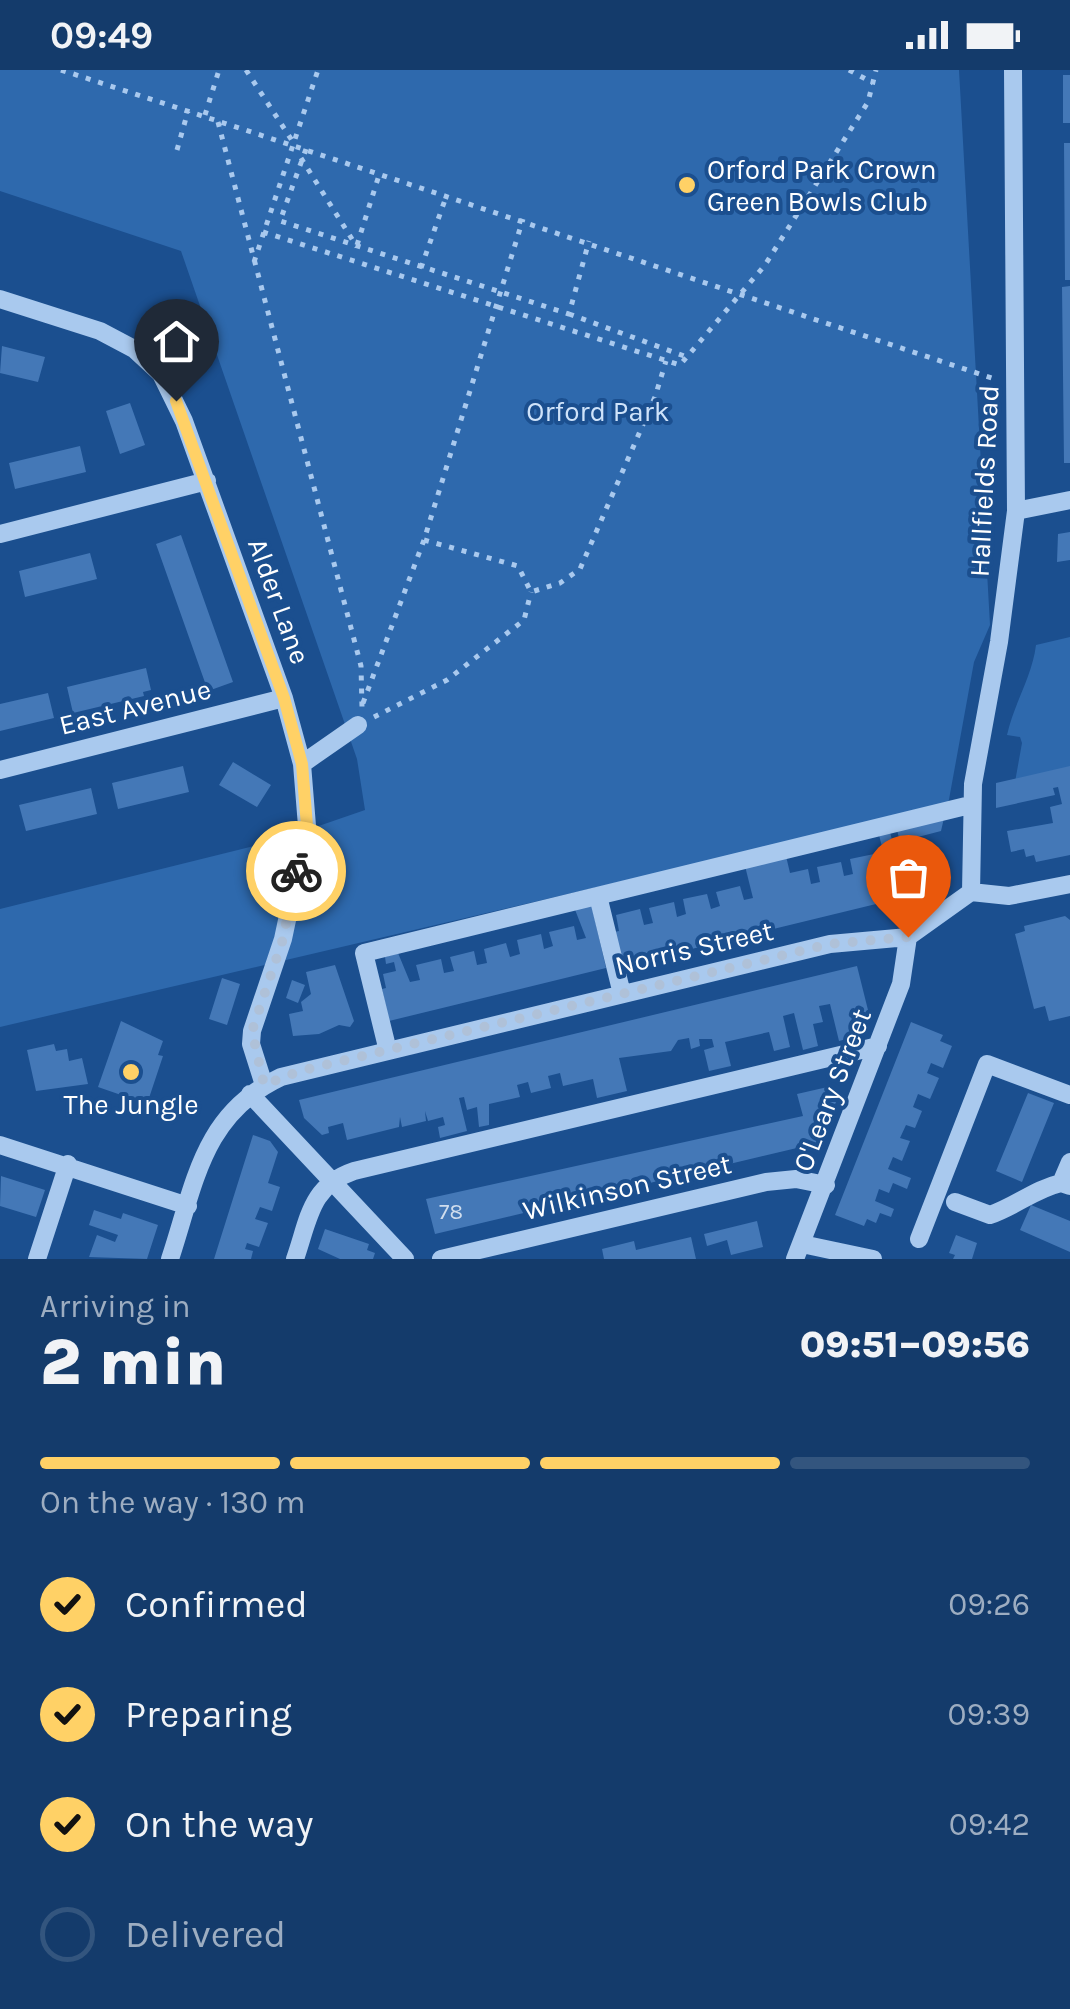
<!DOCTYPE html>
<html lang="en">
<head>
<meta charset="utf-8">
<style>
  body { margin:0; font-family:Karla,sans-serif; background:#1d4271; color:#f1f3f6; height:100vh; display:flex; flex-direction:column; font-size:38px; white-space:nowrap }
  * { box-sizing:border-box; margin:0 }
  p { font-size:32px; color:#9dadc1 }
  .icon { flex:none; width:55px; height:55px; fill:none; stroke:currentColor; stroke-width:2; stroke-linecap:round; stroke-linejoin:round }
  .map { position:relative; height:1189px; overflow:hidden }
  .drawer { display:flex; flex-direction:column; background:#143b6b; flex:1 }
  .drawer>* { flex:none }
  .pin { position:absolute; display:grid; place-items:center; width:85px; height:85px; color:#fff; margin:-102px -42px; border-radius:50% 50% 50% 0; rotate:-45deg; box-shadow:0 0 10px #0007 }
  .pin .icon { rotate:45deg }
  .courier { position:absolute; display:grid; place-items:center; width:100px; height:100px; margin:-50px; border:8px solid #ffd166; border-radius:50%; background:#fff; color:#222; box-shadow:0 2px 12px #0007 }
  .summary em { font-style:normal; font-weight:800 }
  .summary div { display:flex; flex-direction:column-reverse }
  .summary { display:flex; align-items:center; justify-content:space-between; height:170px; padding:0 40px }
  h1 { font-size:65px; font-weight:800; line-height:75px }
  .bar { display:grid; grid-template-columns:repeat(4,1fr); gap:15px 10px; align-content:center; height:120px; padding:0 40px }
  .bar i { height:12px; border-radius:8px; background:#33557e }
  .bar .active { background:#ffd166 }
  .bar p { grid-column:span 4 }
  ol { padding:0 40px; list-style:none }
  li { display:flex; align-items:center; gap:30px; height:110px }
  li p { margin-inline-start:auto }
  li .icon { padding:10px; border-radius:50%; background:#ffd166; color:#111; stroke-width:4 }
  li:last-child { color:#9dadc1 }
  li i { width:55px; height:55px; border:5px solid #33557e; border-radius:50% }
  .status { display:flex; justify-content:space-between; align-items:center; height:70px; padding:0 50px; background:#143b6b; direction:ltr }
  .status svg { height:28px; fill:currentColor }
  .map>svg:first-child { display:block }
</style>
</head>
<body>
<div class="status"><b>09:49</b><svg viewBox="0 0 49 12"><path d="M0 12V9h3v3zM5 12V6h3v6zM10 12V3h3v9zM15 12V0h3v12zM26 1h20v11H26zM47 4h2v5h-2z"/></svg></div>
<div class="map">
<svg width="1070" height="1189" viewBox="0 0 1070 1189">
  <rect width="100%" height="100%" fill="#1b4f8f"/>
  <path fill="#2e69ad" d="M0 0H959L990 555 974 592 948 735 0 957V839L278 770 365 740 357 689 181 181 0 121Z
    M1070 567V698L1015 712 1022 673 1020 667 1007 665C1014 633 1032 607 1036 575Z"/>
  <path fill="#4478b7" d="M1063 5H1070V53H1063Z
    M1064 73H1070V210H1065Z
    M1070 216V393H1064L1062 217Z
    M2 276 45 287 38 312 0 303Z
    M130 333 145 375 120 384 106 341Z
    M80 376 86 402 15 419 9 393Z
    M1070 462V490L1057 492 1058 464Z
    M181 465 233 612 208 621 156 474Z
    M90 483 97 509 25 527 19 501Z
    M146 598 151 620 143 622 144 626 73 643 67 617Z
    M48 623 54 648 0 661V634Z
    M233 692 271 715 257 737 219 715Z
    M183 696 189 722 118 739 112 713Z
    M1070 696V785L1036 792 1034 785 1026 787 1024 779 1011 782 1007 761 1053 753 1050 737 1062 734 1058 717 1053 718 1055 725 996 738V713Z
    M91 718 97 744 26 761 19 735Z
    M944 748 941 761 918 767 925 792 919 816 907 819 909 826 622 896 614 862 619 861 616 845 640 839 644 855 653 853 649 838 674 832 677 847 686 844 683 829 707 824 711 839 720 836 716 822 740 816 744 830 753 828 745 796 786 786 790 803 808 799 811 814 820 812 817 797 841 792 844 806 853 804 850 789 874 784 878 799 887 796 879 765 890 762 893 774 900 772 897 760Z
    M591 833 606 898 389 951 382 919 386 918 383 904 396 901 394 892 386 894 385 887 398 883 410 912 420 910 416 895 441 889 444 903 454 901 450 887 474 881 477 895 487 893 484 879 506 873 510 887 520 884 517 870 541 864 544 879 553 876 549 862 574 856 577 870 586 868 574 837Z
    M1065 846 1070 850V946L1049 951 1045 936 1034 939 1015 864 1025 861 1024 856Z
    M335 895 354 951 350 957 339 955 319 964 293 966 289 944 303 941 301 932 311 924 306 902Z
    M857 896 868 940 858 966 839 971 830 934 819 936 823 952 813 954 818 976 803 980 794 943 783 946 790 977 774 981 769 962 725 972 731 996 709 1001 704 980 714 977 712 969H699L700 976 691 979 689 968 678 970 671 981 619 988 627 1021 597 1028 593 1009 563 1016 560 1003 548 1006 551 1018 531 1023 528 1012 517 1015 520 1027 489 1034V1055L479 1057 477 1037 467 1040 464 1027 459 1028 467 1061 440 1068 438 1057 445 1055 443 1047 428 1051 425 1041 426 1051 402 1057 400 1047 399 1057 347 1070 343 1053 328 1057 329 1063 322 1065 304 1048 299 1030Z
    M222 908 240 914 227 955 209 949Z
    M292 910 305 915 298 933 286 928Z
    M121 951 163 971 158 985 163 986 147 1034 98 1017Z
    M911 952 943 965 940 971 952 976 943 998 931 993 927 1003 939 1008 930 1029 918 1024 913 1037 922 1041 915 1058 906 1055 900 1068 910 1071 902 1091 893 1087 888 1099 911 1108 907 1119 893 1113 889 1123 879 1119 875 1131 894 1139 891 1147 880 1143 876 1153 867 1149 864 1156 835 1145Z
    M54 974 56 981 67 979 69 991 82 988 88 1014 36 1021 27 980Z
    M832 1016 836 1032 818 1073 435 1164 426 1129 803 1046 797 1024Z
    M1028 1023 1054 1033 1022 1112 996 1101Z
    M253 1065 270 1071 278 1082 268 1113 280 1117 272 1141 260 1137 255 1149 268 1153 259 1177 247 1173 245 1179 253 1181 251 1189H214Z
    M1 1106 45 1120 36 1147 0 1136Z
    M1031 1135 1070 1151V1182L1020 1160Z
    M94 1140 121 1149 123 1143 158 1155 147 1189 89 1187 97 1165 115 1172 118 1165 89 1155Z
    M757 1151 763 1177 731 1185 727 1170 707 1176 704 1164Z
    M325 1159 369 1174 367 1180 375 1183 373 1189H340L318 1179Z
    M956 1165 977 1173 972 1189H953L955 1185 949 1183Z
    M691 1167 696 1189H604L602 1179 634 1171 636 1180Z"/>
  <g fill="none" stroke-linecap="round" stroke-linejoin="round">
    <path stroke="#a9c9ee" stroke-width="5" stroke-dasharray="5 8" stroke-linecap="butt" d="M61 0C374 101 685 207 998 310
      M246 0 293 72
      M849 0 873 13
      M205 45 219 0
      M218 52 361 596 362 637
      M306 79 280 151 569 244 589 171
      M177 80 188 41
      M301 88 357 177
      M263 162 680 295 765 195 868 32 876 0
      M357 175 380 102
      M254 192 318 0
      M421 198 446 127
      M569 244 687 287
      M424 470 518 496 531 522 560 513 580 499 655 327 666 291
      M363 633 424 470 523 149
      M374 647 447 610 524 550 531 522"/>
    <path stroke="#a9c9ee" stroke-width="18" d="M0 229 100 261 134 279 161 304 184 351 284 628 302 694 307 756 283 869 252 961 251 974 264 1015
      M1016 441 1070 430
      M0 464 207 411
      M302 694 358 655
      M0 700 284 628
      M971 822 973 714 999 572 1016 441 1013 0
      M598 826 622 924
      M388 981 364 883 970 735
      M250 1024 405 1189
      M0 1075 188 1136
      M1070 1092 1061 1113 1070 1116
      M955 1132 990 1145C1016 1136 1035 1119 1061 1113
      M919 1169 987 994 1070 1025
      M802 1174 873 1189
      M37 1189 68 1094
      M170 1189C195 1114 202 1044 281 1007L830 874 908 867 971 822 1009 826 1070 814
      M295 1189C309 1149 310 1116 354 1101L878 976
      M441 1189 766 1112 796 1109 826 1115
      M795 1189 901 914 908 867"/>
  </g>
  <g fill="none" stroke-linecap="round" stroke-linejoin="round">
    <path stroke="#afc1d8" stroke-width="10" stroke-dasharray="0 18" d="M296 801 283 869 252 961 264 1015 300 1001 830 874 908 867"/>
    <path stroke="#ffd166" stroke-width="12" d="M176 331 284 628 302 694 307 756 296 801"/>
  </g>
  <g fill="#ffd166" stroke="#1b4f8f" stroke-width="4">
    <circle cx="687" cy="115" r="10"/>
    <circle cx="131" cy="1002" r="10"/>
  </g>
  <g text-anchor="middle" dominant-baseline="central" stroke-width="8" stroke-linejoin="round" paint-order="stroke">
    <g font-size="22" fill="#d0dded">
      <text x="451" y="1142">78</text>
    </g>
    <g font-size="28" fill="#fff" stroke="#1b4f8f" text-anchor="start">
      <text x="707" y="99">Orford Park Crown<tspan x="707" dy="32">Green Bowls Club</tspan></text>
      <text x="131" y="1034" text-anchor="middle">The Jungle</text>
    </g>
    <g font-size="28" fill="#cfe3fa" stroke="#1b4f8f">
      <text x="598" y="341">Orford Park</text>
    </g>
    <g font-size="28" fill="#fff" stroke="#1b4f8f">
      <text transform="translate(984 411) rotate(-87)">Hallfields Road</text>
      <text transform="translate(279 531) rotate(70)">Alder Lane</text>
      <text transform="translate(135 637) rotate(-14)">East Avenue</text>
      <text transform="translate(694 878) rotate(-13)">Norris Street</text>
      <text transform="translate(832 1020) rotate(-69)">O'Leary Street</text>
      <text transform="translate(627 1117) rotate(-13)">Wilkinson Street</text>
    </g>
  </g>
</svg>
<div class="pin" style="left:908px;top:867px;background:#ea580c"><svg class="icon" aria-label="bag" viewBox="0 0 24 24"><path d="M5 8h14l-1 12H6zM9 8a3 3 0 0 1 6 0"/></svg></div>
<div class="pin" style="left:176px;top:331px;background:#1f2937"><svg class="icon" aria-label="home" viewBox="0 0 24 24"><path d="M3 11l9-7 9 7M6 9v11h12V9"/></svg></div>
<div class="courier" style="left:296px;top:801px"><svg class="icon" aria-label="bike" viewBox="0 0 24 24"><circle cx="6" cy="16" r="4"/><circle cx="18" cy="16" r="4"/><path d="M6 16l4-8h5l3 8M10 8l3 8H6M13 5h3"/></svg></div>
</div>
<section class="drawer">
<div class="summary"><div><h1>2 min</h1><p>Arriving in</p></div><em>09:51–09:56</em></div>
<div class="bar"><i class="active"></i><i class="active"></i><i class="active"></i><i></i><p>On the way · 130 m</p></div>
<ol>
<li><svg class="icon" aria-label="check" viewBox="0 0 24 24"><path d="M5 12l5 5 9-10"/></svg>Confirmed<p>09:26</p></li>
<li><svg class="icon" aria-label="check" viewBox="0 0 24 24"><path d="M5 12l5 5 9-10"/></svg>Preparing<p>09:39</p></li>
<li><svg class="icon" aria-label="check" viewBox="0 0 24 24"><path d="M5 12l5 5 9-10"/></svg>On the way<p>09:42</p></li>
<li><i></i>Delivered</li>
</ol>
</section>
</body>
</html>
